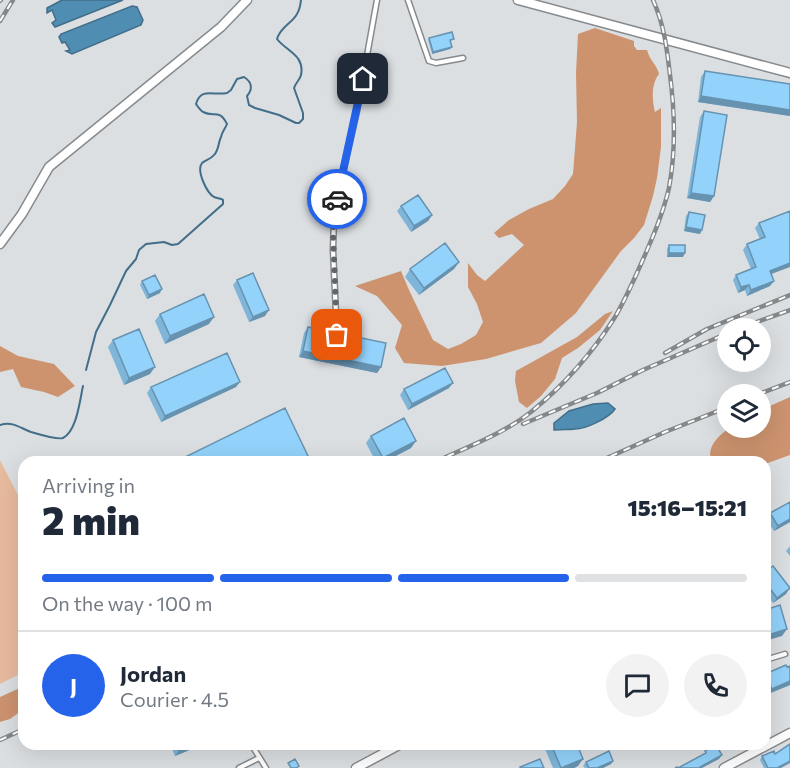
<!DOCTYPE html>
<html lang="en">
<head>
<meta charset="utf-8">
<style>
  body { margin:0; font-family:Commissioner,sans-serif; background:#f2f2f3; color:#1f2937; height:100vh; display:flex; flex-direction:column; font-size:22px; white-space:nowrap }
  * { box-sizing:border-box; margin:0 }
  p { font-size:20px; color:#747a83 }
  .icon { flex:none; width:33px; height:33px; fill:none; stroke:currentColor; stroke-width:2; stroke-linecap:round; stroke-linejoin:round }
  .map { position:relative; flex:1; overflow:hidden }
  .drawer { position:absolute; left:18px; top:456px; width:753px; height:294px; display:flex; flex-direction:column; background:#fff; border-radius:18px; box-shadow:0 6px 24px #0002 }
  .drawer>* { flex:none }
  .buttons { position:absolute; left:717px; top:318px; display:grid; gap:12px }
  .buttons a { display:grid; place-items:center; width:54px; height:54px; border-radius:50%; background:#fff; box-shadow:0 6px 24px #0002; font-size:30px }
  .pin { position:absolute; display:grid; place-items:center; width:51px; height:51px; color:#fff; margin:-26px; border-radius:12px; box-shadow:0 3px 9px #0006 }
  .courier { position:absolute; display:grid; place-items:center; width:60px; height:60px; margin:-30px; border:4px solid #2563eb; border-radius:50%; background:#fff; color:#222; box-shadow:0 2px 8px #0007 }
  .overview em { font-style:normal; font-weight:800 }
  .overview div { display:flex; flex-direction:column-reverse }
  .overview { display:flex; align-items:center; justify-content:space-between; height:102px; padding:0 24px }
  h1 { font-size:39px; font-weight:800; line-height:45px }
  .bar { display:grid; grid-template-columns:repeat(4,1fr); gap:9px 6px; align-content:center; height:72px; padding:0 24px }
  .bar i { height:8px; border-radius:4px; background:#e0e1e3 }
  .bar .current { background:#2563eb }
  .bar p { grid-column:span 4 }
  .line { display:flex; align-items:center; gap:15px; padding:0 24px; border-top:2px solid #e0e1e3 }
  .line div { flex:1 }
  .round { display:grid; place-items:center; flex:none; width:63px; height:63px; border-radius:32px; background:#f2f2f3 }
  .map>svg:first-child { display:block }
</style>
</head>
<body>
<div class="map">
<svg width="790" height="768" viewBox="0 0 790 768">
  <rect width="100%" height="100%" fill="#dbdfe2"/>
  <path fill="#e8bb9f" d="M0 460 24 507V672L0 684Z"/>
  <path fill="#cd936f" d="M595 28 634 41V46L637 50H647C650 61 657 65 659 74 651 84 652 100 655 112L661 108V147L657 178 653 196 644 225 634 238 621 251 576 313 541 343 486 359 442 366 404 363 395 348 402 325 377 296 355 286 401 271 409 290 433 340 448 349 461 344 476 335 483 322 477 304 468 287V263L477 275 485 281 524 245 512 234 499 238 494 233 509 220 529 209 553 199 565 186 573 174 577 122 576 73 578 34Z
    M613 311 600 330 578 348 562 358 555 379 541 396 527 408 519 402 515 381 516 371 577 337 605 314Z
    M0 346 18 356 54 364 75 386 58 397 44 392 21 387 13 369 0 372Z
    M790 397V455L765 464V462H717L710 455C710 443 720 435 729 428H760L761 410Z
    M24 686V709L10 719 0 722V697Z"/>
  <path fill="#4f8db3" stroke="#426e89" stroke-width="1.5" d="M62 0H123L55 27 52 23 56 20 52 10 47 13V8Z
    M132 6 137 7 143 20 141 25 72 54 66 51 70 50 65 42 62 43 59 37 61 34Z
    M608 403 615 409C609 418 586 429 575 429 568 430 562 429 554 430V423L569 411 593 404Z"/>
  <g fill="none" stroke-linecap="round" stroke-linejoin="round">
    <path stroke="#426e89" stroke-width="2" d="M86 370 96 332 110 305 126 271 136 259 139 250 146 244 164 242 172 245 178 244 223 204V200C222 199 216 198 214 197 207 193 196 171 202 163 205 160 211 159 214 155 219 150 218 143 221 137 222 132 225 129 227 124 219 108 214 118 203 112 200 110 198 107 196 104 201 87 213 96 227 93L231 90 237 79 244 77C252 82 253 89 247 96L249 105 255 108 279 115 296 123H299L303 119V113L294 88C296 82 300 80 301 75 305 55 286 51 277 39 282 22 299 24 301 0
      M0 425C13 421 20 428 31 432 38 434 57 440 63 438 77 431 80 399 83 386"/>
    <g stroke="#878b8e" stroke-width="7">
      <path id="service" d="M408 0 429 61 436 63 463 58
        M337 335 333 250 334 217 339 188 357 111 377 0
        M765 660 785 654
        M251 744 266 768
        M239 768 259 758"/>
    </g>
    <g stroke="#878b8e" stroke-width="11">
      <path id="minor" d="M518 0 790 73
        M0 244 22 214 49 167 221 27 247 0
        M356 768 401 744
        M724 768 790 733"/>
    </g>
    <use href="#service" stroke="#fff" stroke-width="4"/>
    <use href="#minor" stroke="#fff" stroke-width="8"/>
    <g stroke="#85888a" stroke-width="4.5">
      <path id="rail" d="M0 1 1 0
        M0 21 13 0
        M740 328 790 310
        M665 353 707 329 790 295
        M759 394 790 382
        M523 424 597 393 643 370 728 333
        M435 462C467 447 503 434 531 412 563 386 593 352 615 317 625 300 633 282 641 264 652 239 663 214 669 188 676 150 675 113 670 75 667 49 664 24 653 0
        M598 462 665 432 728 407
        M0 740 24 729"/>
    </g>
    <use href="#rail" stroke="#fff" stroke-width="2" stroke-dasharray="7" stroke-linecap="butt"/>
  </g>
  <path fill="#7eb5d8" d="M429 38 453 40 450 41 452 47 450 49 432 54 428 40Z
    M705 71 790 84V116L698 102 701 77Z
    M704 111 714 196 710 202 687 198 700 117Z
    M401 206 432 215 428 221 411 232 397 211Z
    M790 211 772 274 770 286 747 296 745 290 738 293 733 280 736 275 751 269 743 250 747 244 760 239 755 228 759 223Z
    M689 212 700 234 684 231 686 216Z
    M669 245 683 257H667V249Z
    M459 262 454 269 419 295 405 277 410 269Z
    M237 280 265 316 249 322 233 285Z
    M142 281 160 293 147 299 140 285Z
    M160 314 209 324 165 344 155 321Z
    M308 327 381 367 377 373 299 357 304 333Z
    M113 340 150 374 124 385 108 347Z
    M151 387H236L161 422 147 393Z
    M449 388 408 410 400 395 404 389Z
    M371 436 411 448 384 462H376L366 443Z
    M790 502V522L774 531 766 519 770 513Z
    M790 546V556L786 551Z
    M765 572 786 594 773 603 765 593Z
    M790 666V685L768 694 765 687V674Z
    M170 744H204L175 756Z
    M543 744H577L578 766 574 768H553Z
    M775 754 781 768H764L760 760 762 756Z
    M613 761 611 764 603 768H585L583 766 586 762Z"/>
  <path fill="#6793b0" d="M452 47 450 49 432 54 433 52Z
    M701 96 790 110V116L698 102Z
    M691 193 714 196 710 202 687 198Z
    M432 215 428 221 411 232 414 226Z
    M686 227 702 230 700 234 684 231Z
    M669 253H685L683 257H667Z
    M459 262 454 269 419 295 424 288Z
    M790 263V267L766 276 770 271Z
    M774 281 770 286 747 296 751 290Z
    M749 285 745 290 738 293 741 287Z
    M162 289 160 293 147 299 149 295Z
    M269 310 265 316 249 322 253 317Z
    M214 317 209 324 165 344 170 336Z
    M303 351 381 367 377 373 299 357Z
    M155 367 150 374 124 385 129 378Z
    M240 382 236 387 161 422 165 416Z
    M453 383 449 388 408 410 412 404Z
    M416 441 411 448 384 462H380L383 458Z
    M308 456 305 462H296Z
    M790 519V522L774 531 778 526Z
    M790 588 786 594 773 603 777 598Z
    M787 629 782 636 765 641V636Z
    M790 681V685L768 694 772 689Z
    M195 744H204L175 756 179 751Z
    M722 755 719 759 702 768H699Z
    M583 759 578 766 574 768H562Z
    M613 761 611 764 603 768H597Z
    M790 761V763L781 768H777Z"/>
  <path fill="#93d2fb" stroke="#6793b0" stroke-width="1.5" d="M452 32 454 39 450 40 452 47 433 52 429 38Z
    M705 71 790 84V110L701 96Z
    M704 111 727 115 714 196 691 193Z
    M418 195 432 215 414 226 401 206Z
    M790 211V263L770 271 774 281 751 290 749 285 741 287 736 275 756 267 747 244 765 237 759 223Z
    M689 212 705 215 702 230 686 227Z
    M445 243 459 262 424 288 410 269Z
    M669 245H685V253H669Z
    M253 273 269 310 253 317 237 280Z
    M155 275 162 289 149 295 142 281Z
    M204 294 214 317 170 336 160 314Z
    M308 327 386 343 381 367 303 351Z
    M139 329 155 367 129 378 113 340Z
    M227 353 240 382 165 416 151 387Z
    M445 368 453 383 412 404 404 389Z
    M285 408 308 456 296 462H185L183 458Z
    M404 418 416 441 383 458 371 436Z
    M790 502V519L778 526 770 513Z
    M773 566 790 588 777 598 765 582V572Z
    M780 605 787 629 765 636V610Z
    M786 665 787 667 790 666V681L772 689 765 674Z
    M176 744H195L179 751Z
    M551 744H577L583 759 561 768Z
    M790 744V761L777 768H768L762 756 774 751 775 754Z
    M716 745 722 755 700 767V768H675L677 767 678 768 706 753 705 751Z
    M609 751 613 761 597 768H589L586 762Z
    M295 759 299 766 296 768H291L288 763Z
    M540 759 544 768H521L520 767Z"/>
  <g fill="none" stroke-linecap="round" stroke-linejoin="round">
    <path stroke="#636568" stroke-width="6" stroke-dasharray="0 10.8" d="M337 335 333 233 334 217 337 199"/>
    <path stroke="#2563eb" stroke-width="8" d="M337 199 363 79"/>
  </g>
</svg>
<div class="buttons">
<a><svg class="icon" aria-label="locate" viewBox="0 0 24 24"><circle cx="12" cy="12" r="6"/><path d="M12 2v4M12 18v4M2 12h4M18 12h4"/></svg></a>
<a><svg class="icon" aria-label="layers" viewBox="0 0 24 24"><path d="M12 4l9 5-9 5-9-5zM3 14l9 5 9-5"/></svg></a>
</div>
<div class="pin" style="left:337px;top:335px;background:#ea580c"><svg class="icon" aria-label="bag" viewBox="0 0 24 24"><path d="M5 8h14l-1 12H6zM9 8a3 3 0 0 1 6 0"/></svg></div>
<div class="pin" style="left:363px;top:79px;background:#1f2937"><svg class="icon" aria-label="home" viewBox="0 0 24 24"><path d="M3 11l9-7 9 7M6 9v11h12V9"/></svg></div>
<div class="courier" style="left:337px;top:199px"><svg class="icon" aria-label="car" viewBox="0 0 24 24"><path d="M5 17H2v-5l4-1 3-4h7l3 4 3 1v5h-3M9 17h6M6 11h13"/><circle cx="7" cy="17" r="2"/><circle cx="17" cy="17" r="2"/></svg></div>
<section class="drawer">
<div class="overview"><div><h1>2 min</h1><p>Arriving in</p></div><em>15:16–15:21</em></div>
<div class="bar"><i class="current"></i><i class="current"></i><i class="current"></i><i></i><p>On the way · 100 m</p></div>
<div class="line" style="height:108px"><b class="round" style="background:#2563eb;color:#fff">J</b><div><b>Jordan</b><p>Courier · 4.5</p></div><a class="round"><svg class="icon" aria-label="chat" viewBox="0 0 24 24"><path d="M4 5h16v11H9l-5 4z"/></svg></a><a class="round"><svg class="icon" aria-label="phone" viewBox="0 0 24 24"><path d="M5 4h4l2 5-3 2q2 4 5 5l2-3 5 2v4C11 20 4 13 5 4z"/></svg></a></div>
</section>
</div>
</body>
</html>
